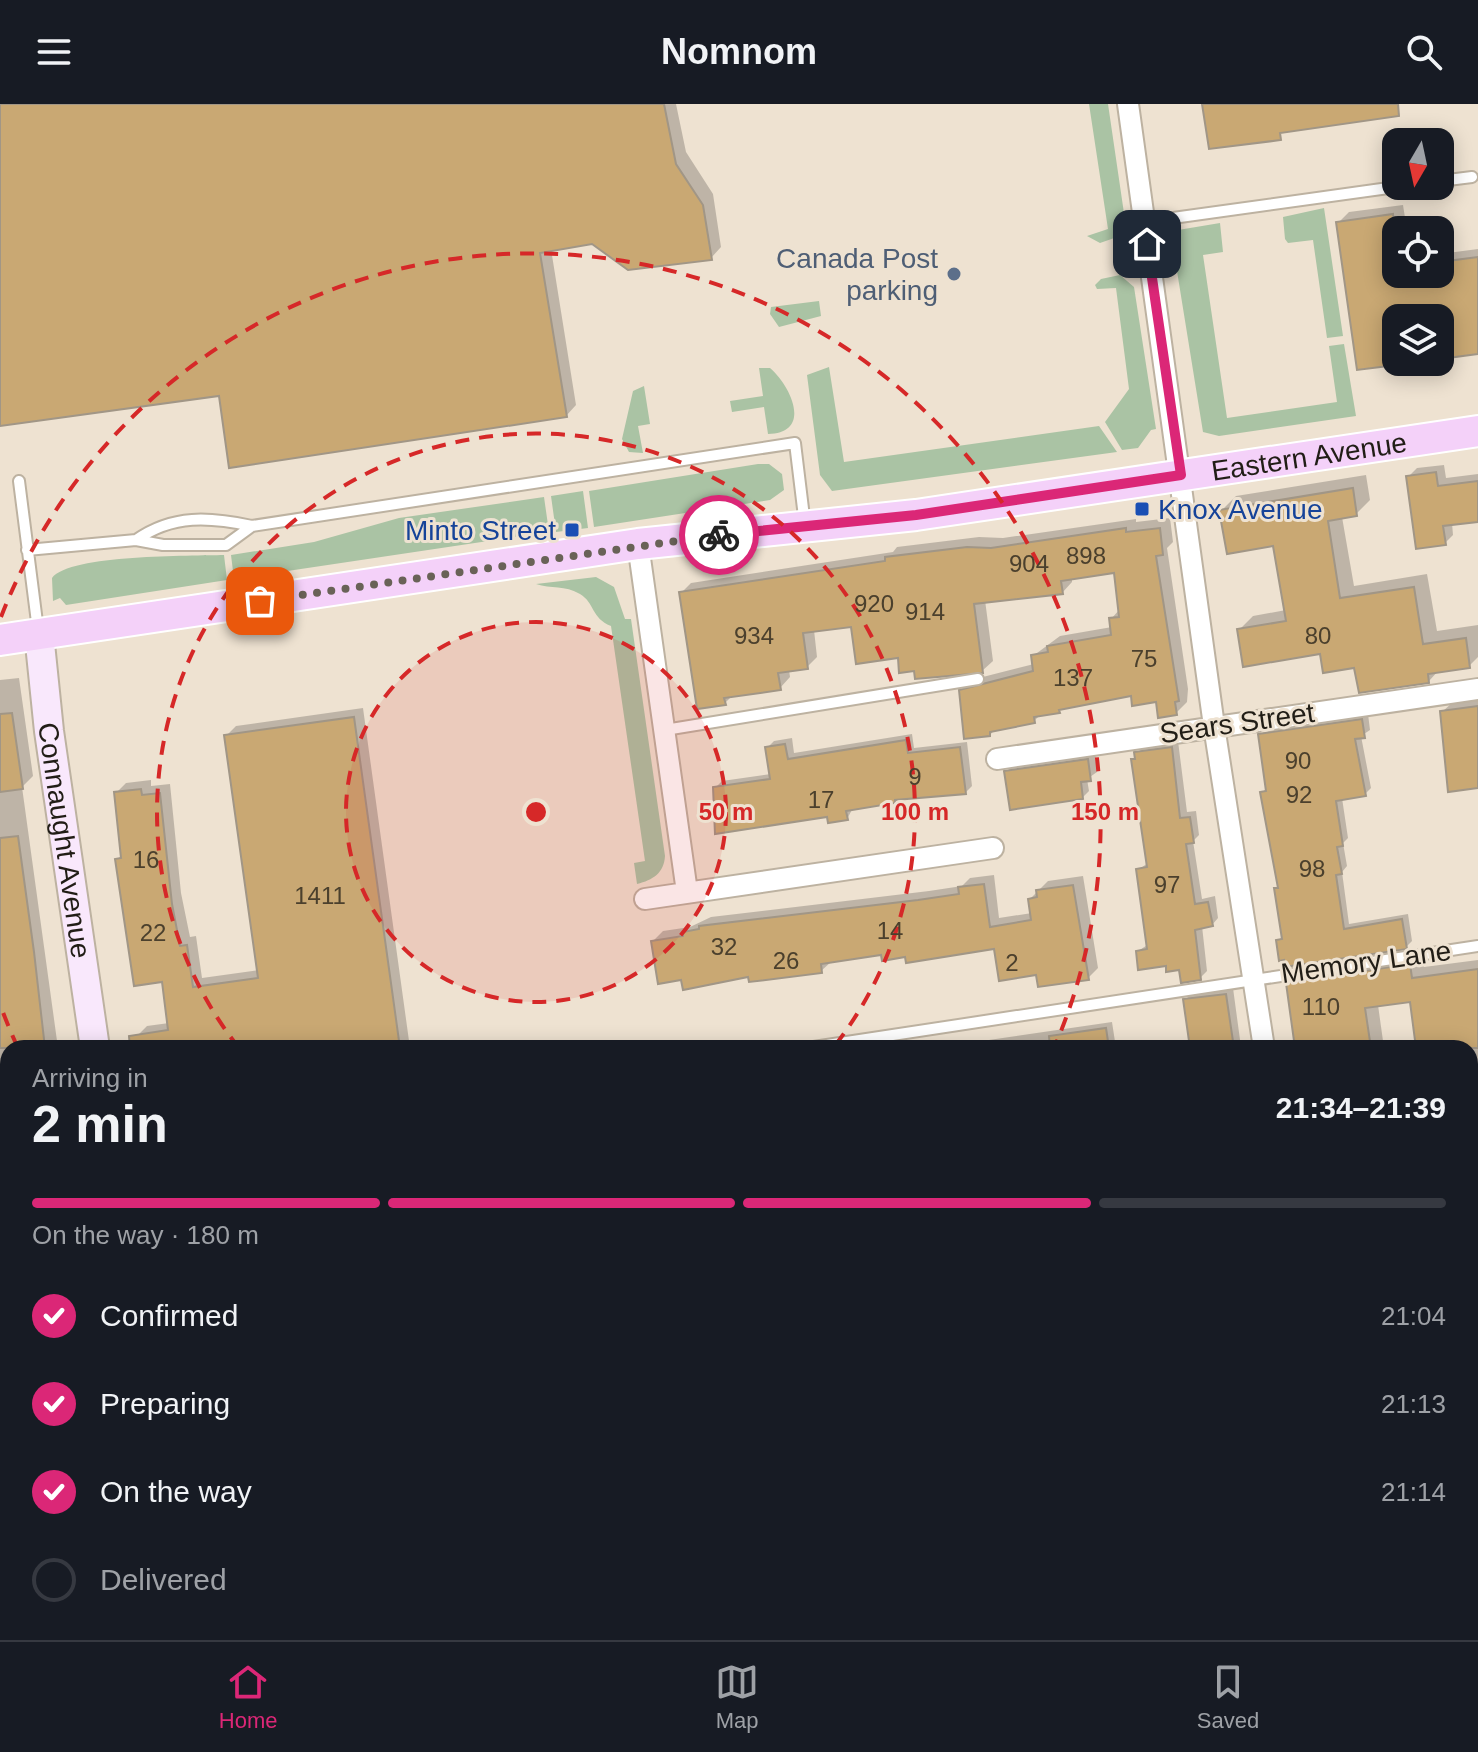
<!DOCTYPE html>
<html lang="en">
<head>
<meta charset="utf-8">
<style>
  body { margin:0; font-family:Arial,sans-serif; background:#20242c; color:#f1f3f6; height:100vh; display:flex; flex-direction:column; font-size:30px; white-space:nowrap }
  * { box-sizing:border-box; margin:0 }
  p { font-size:26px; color:#9ea1a6 }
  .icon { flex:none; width:44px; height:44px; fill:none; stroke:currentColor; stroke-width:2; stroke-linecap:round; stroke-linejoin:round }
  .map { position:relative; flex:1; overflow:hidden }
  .panel { position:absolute; left:0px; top:936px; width:1478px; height:600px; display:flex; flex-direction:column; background:#171b24; border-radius:24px 24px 0 0; box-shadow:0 4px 20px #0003 }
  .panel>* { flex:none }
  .needle { width:52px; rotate:189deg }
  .tools { position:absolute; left:1382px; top:24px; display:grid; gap:16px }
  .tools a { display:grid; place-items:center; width:72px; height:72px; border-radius:16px; background:#171b24; box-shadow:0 4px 20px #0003; font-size:40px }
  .pin { position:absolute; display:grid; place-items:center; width:68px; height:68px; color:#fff; margin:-34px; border-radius:16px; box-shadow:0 4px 12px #0006 }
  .courier { position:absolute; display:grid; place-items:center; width:80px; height:80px; margin:-40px; border:6px solid #db2777; border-radius:50%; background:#fff; color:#222; box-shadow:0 2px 10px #0007 }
  .summary em { font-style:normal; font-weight:600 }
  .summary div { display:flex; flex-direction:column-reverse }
  .summary { display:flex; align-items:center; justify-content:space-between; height:136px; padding:0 32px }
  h1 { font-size:52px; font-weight:600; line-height:60px }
  .bar { display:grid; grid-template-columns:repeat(4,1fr); gap:12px 8px; align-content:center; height:96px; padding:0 32px }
  .bar i { height:10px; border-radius:6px; background:#363941 }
  .bar .active { background:#db2777 }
  .bar p { grid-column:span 4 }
  ol { padding:0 32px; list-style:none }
  li { display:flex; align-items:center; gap:24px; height:88px }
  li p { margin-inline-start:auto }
  li .icon { padding:8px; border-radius:50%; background:#db2777; color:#fff; stroke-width:4 }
  li:last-child { color:#9ea1a6 }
  li i { width:44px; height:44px; border:4px solid #363941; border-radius:50% }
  header { display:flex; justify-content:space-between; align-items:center; height:104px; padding:0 32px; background:#171b24; font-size:36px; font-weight:600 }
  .tabs { display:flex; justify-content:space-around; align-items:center; height:112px; border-top:2px solid #363941; background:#171b24; font-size:22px; color:#9ea1a6 }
  .tabs a { display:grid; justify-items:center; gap:4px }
  .tabs .active { color:#db2777 }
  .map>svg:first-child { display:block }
</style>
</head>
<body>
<header><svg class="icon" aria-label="menu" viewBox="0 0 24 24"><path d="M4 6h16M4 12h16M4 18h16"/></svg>Nomnom<svg class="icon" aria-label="search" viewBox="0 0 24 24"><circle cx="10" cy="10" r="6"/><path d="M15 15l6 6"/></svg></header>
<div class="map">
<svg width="1478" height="1536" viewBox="0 0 1478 1536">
  <rect width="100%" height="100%" fill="#eee2d1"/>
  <path fill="#aac3a4" d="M1089 0H1108L1126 123 1120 132 1100 139 1087 132 1108 125Z
    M1324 104 1343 232 1327 234 1313 136 1288 139 1285 135 1283 113Z
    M1220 119 1223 148 1203 151 1227 314 1337 298 1329 242 1344 240 1356 312 1219 332 1203 328 1171 130 1178 126Z
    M1120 171 1134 183 1156 325 1151 326 1138 344 1122 346 1105 318 1129 285 1116 184 1097 185 1095 181 1101 175Z
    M819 197 821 212 779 223 770 210 771 203Z
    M829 263 844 358 1099 322 1117 348 832 387 820 371 807 271Z
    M759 264H770C791 282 813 329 768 330L764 303 732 308 730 297 763 292Z
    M644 282 650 320 638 322 643 349 629 348 622 335 633 287Z
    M758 360H769L782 370 784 386 770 396 594 423 589 387Z
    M583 387 588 424 580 425 579 418 563 420 564 427 556 428 551 392Z
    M544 393 549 428 234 475 231 451 314 438 399 414Z
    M224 451 227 476 66 501 60 494 53 497 52 474C70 450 192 452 224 451Z
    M596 473 614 483 625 515H631L665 752C664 769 653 776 637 780L634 759 645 757 611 522C591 514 595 499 580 490 565 481 551 485 536 480Z
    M8 1332V1528H278L229 1536H0V1333Z
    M551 1528H673L685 1536H524Z"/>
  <path fill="#0003" d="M0 0H676L686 48 713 90 721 143 711 154 593 138 551 145 576 301 566 312 221 289 0 320Z
    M1403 101 1407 126H1396V170H1440V150L1478 145V249L1440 253V214H1396V258H1405L1358 264 1338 119 1349 108Z
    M1444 361 1446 374 1478 370V415L1452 419 1453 431 1445 439 1408 373 1417 364Z
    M1366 371 1370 396 1356 410 1342 413 1354 482 1427 470 1437 527 1478 521V553L1469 562 1439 566 1429 577 1356 561 1322 547 1239 526 1253 512 1286 506 1275 440 1222 406 1236 392Z
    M1170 414 1173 438 1167 444 1188 585 1187 598 1176 609 1157 595 1132 590 1063 603 1041 610 1034 617 996 624 990 631 961 587 971 576 1034 560 1033 552 1060 532 1112 523 1111 515 1120 505 1115 467 1072 474V478L1062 489 985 496 993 557 982 567 915 565 853 521 814 526 817 553 807 563 789 566 790 573 780 584 733 591 725 599 681 489 691 479 893 448 897 443 979 433 1003 434 1136 415V418Z
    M19 574 33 672 22 683 58 944H8V1014L3 1015 0 993V576Z
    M1478 593V682L1442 608 1454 597Z
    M363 604 410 944H139L137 932 147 922 169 919 163 876 117 756 123 750 116 689 126 679 151 676V682L170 680 181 789 190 833 196 832 202 874 259 866 226 632 236 622Z
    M1368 610 1370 626 1361 632 1371 684 1365 690 1342 694 1348 734 1343 739 1347 762 1342 768 1349 820 1408 810 1412 837 1406 843 1278 837 1284 831 1277 785 1279 782 1262 689 1268 683 1260 631 1267 625Z
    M912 630 914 644 967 638 972 682 965 689 898 693 894 697 853 704 847 715 829 711 717 728 715 684 722 677 771 670 767 644 774 637 792 634 794 649Z
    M1178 637 1187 708 1196 707 1199 731 1193 737 1202 795 1215 792 1218 814 1212 821 1202 822 1207 867 1200 874 1138 847 1149 840 1138 766 1148 759 1133 656 1143 642Z
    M1095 649 1097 668 1087 675 1089 687 1082 694 1006 668 1013 661Z
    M994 771 999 814 1032 809 1030 795 1048 777 1083 772 1098 864 1088 874 1038 869 996 843 907 851 882 849 831 858 821 867 683 874 653 837 663 827 690 823 711 813 929 787 962 782 970 774Z
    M1422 850 1424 863 1478 856V1046L1470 1047V944H1418L1411 896 1378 901 1384 944H1298L1289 880 1301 868Z
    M1233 884 1241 943 1192 944 1185 896 1192 889Z
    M1112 918 1116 944H933H934Z
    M1478 1118V1536H1466L1465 1528H1470V1119Z
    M8 1121V1203L1 1205V1213L8 1212V1229L0 1223V1122Z
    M244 1528H437L438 1536H236Z
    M758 1528H1091L1092 1536H760Z
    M1167 1528H1226L1227 1536H1168Z
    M1326 1528H1382L1383 1536H1327Z"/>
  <path fill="#c9a873" stroke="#a19686" stroke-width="2" d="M0 0H664L676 60 703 101 712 156 628 166 592 140 540 149 567 313 229 364 219 292 0 322Z
    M1202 0H1398L1399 12 1280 29 1281 36 1209 45Z
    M1393 110 1396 170H1440V158L1478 153V250L1440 255V214H1396V261L1357 266 1336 118Z
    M1436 368 1438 382 1478 377V418L1443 422 1446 441 1416 445 1406 372Z
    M1353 384 1357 412 1328 417 1340 494 1414 483 1423 540 1466 534 1470 564 1428 570 1429 579 1359 589 1354 564 1323 569 1320 550 1243 563 1237 525 1286 517 1273 442 1227 450 1219 406Z
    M1126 424V428L1160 424 1163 451 1156 452 1179 597 1175 598 1177 611 1158 614 1156 598 1132 602 1131 592 1059 606 1060 609 1034 613 1035 619 990 628V632L964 635 959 586 1033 567 1031 551 1048 548 1047 542 1111 531 1109 514 1119 513 1114 469 1061 477 1063 490 974 500 983 569 915 575 914 567 899 569 898 554 856 560 851 523 803 529 808 565 778 569 781 586 724 594 726 601 697 605 679 488 885 457V453L967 443 991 444Z
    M1478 602V684L1448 688 1440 607Z
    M12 609 23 685 0 688V610Z
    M354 613 400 944H130L129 932 168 926 162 878 134 882 115 755 121 754 114 688 141 685 142 691 160 689 172 800 180 842 187 841 193 883 258 874 224 631Z
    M1362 615 1365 634 1355 635 1366 692 1336 697 1343 742 1337 743 1342 770 1336 771 1344 825 1402 815 1407 845 1284 863V856L1279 857 1276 836 1282 835 1274 784H1278L1260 688 1266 687 1258 630Z
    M906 636 908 649 960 643 966 690 895 696V699L846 707 848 716 828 719 827 713 715 730 713 683 770 675 765 643 785 640 788 655Z
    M1172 643 1180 714 1190 713 1194 739 1186 740 1195 800 1208 798 1213 822 1195 826 1201 876 1181 879 1179 866 1166 868V862L1138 866 1136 847 1147 845 1136 765 1147 763 1131 655H1135L1134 648Z
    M1088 655 1091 677 1081 678 1083 695 1010 706 1004 667Z
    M18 732 34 848 45 944H0V734Z
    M984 780 990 823 1031 816 1028 795 1037 793 1036 786 1073 781 1089 876 1038 883 1036 871 999 877 994 845 906 859 905 853 882 857 881 851 821 860 822 869 749 878 748 873 683 886 681 876 658 880 651 837 683 832V828L699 825V822L918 796 959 790 958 783Z
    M1410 860 1412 874 1478 865V944H1416L1410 898 1365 904 1371 944H1295L1286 879Z
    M1226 890 1234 944H1190L1183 895Z
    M1106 924 1109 944H1050L1049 932Z"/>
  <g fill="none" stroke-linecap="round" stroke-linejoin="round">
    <g stroke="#bdb2a1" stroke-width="14">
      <path id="lane" d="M1440 77 1472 73
        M1144 118 1403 82
        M19 377 38 526
        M136 436C173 410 210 413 252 422L795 339 805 421
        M27 446 136 436 163 441H226L252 422
        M665 626 978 575
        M807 944 1478 842
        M0 1214 8 1213
        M0 1233 8 1293
        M744 1528 746 1536"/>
    </g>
    <g stroke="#bdb2a1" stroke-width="24">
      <path id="street" d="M1128 0 1214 622 1264 944
        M638 440 687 788
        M997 655 1478 585
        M645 795 993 744
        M1419 1528 1420 1536"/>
    </g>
    <g stroke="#bdb2a1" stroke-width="32">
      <g id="secondary">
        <path id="s1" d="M39 530 49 627 95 944"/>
        <path d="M1470 1086 1478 1084"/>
        <path d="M0 1297 8 1296"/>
        <path d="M1119 1528 1120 1536"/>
      </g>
    </g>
    <g stroke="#fff" stroke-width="34">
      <g id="primary">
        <path id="s2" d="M0 536 638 440 916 411 1478 327"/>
      </g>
    </g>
    <use href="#lane" stroke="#fff" stroke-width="10"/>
    <use href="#street" stroke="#fff" stroke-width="20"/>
    <use href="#secondary" stroke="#f9e8fc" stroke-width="28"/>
    <use href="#primary" stroke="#f4d1f9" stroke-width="30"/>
    <path stroke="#514b41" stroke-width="2" d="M1470 1080 1478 1078
      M1470 1092 1478 1091
      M0 1291 8 1290"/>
  </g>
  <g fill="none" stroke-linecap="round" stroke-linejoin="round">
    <path stroke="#696257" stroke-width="8" stroke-dasharray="0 14.4" d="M260 497 719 431"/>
    <path stroke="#db2777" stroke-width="10" d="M719 431 916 411 1181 371 1147 140"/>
  </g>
  <circle cx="536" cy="708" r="190" fill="#d62828" fill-opacity=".12"/>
  <g fill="none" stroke="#d62828" stroke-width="4" stroke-dasharray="14 10">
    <circle cx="536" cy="708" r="190"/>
    <path d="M239 944A379 379 0 1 1 833 944"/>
    <path d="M18 944A569 569 0 0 1 1 903M1 513A569 569 0 1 1 1054 944"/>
  </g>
  <circle fill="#5c6f8a" stroke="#eee2d1" stroke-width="3" cx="954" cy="170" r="8"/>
  <g fill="#1a4fb4" stroke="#eee2d1" stroke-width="3">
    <rect x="1134" y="397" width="16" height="16" rx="4"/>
    <rect x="564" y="418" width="16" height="16" rx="4"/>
  </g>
  <g text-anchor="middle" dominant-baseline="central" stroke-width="6" stroke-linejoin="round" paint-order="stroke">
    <g font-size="24" fill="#4b402d">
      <text x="1086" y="451">898</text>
      <text x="1029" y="459">904</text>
      <text x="874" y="499">920</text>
      <text x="925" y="507">914</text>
      <text x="754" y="531">934</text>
      <text x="1318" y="531">80</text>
      <text x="1144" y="554">75</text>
      <text x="1073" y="573">137</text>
      <text x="1298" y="656">90</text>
      <text x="915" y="672">9</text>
      <text x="1299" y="690">92</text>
      <text x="821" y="695">17</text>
      <text x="146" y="755">16</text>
      <text x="1312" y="764">98</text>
      <text x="1167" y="780">97</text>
      <text x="320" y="791">1411</text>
      <text x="890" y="826">14</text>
      <text x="153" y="828">22</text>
      <text x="724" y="842">32</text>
      <text x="786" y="856">26</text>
      <text x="1012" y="858">2</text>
      <text x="1321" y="902">110</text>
    </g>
    <g font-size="28" fill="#4e5e75" stroke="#eee2d1" text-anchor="end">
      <text x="938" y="154">Canada Post<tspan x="938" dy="32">parking</tspan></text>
    </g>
    <g font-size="28" fill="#211d16" stroke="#eee2d1">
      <text stroke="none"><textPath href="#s2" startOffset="1322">Eastern Avenue</textPath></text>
      <text transform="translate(1237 619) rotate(-8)">Sears Street</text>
      <text stroke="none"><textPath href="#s1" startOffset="208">Connaught Avenue</textPath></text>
      <text transform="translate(1366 858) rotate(-8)">Memory Lane</text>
    </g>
    <g font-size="28" fill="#164399" stroke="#eee2d1" text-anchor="start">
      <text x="1158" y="405">Knox Avenue</text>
      <text x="556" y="426" text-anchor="end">Minto Street</text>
    </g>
  </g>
  <circle cx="536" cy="708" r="12" fill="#d62828" stroke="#eee2d1" stroke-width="4"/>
  <g font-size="24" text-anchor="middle" font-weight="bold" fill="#d62828" stroke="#eee2d1" stroke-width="6" stroke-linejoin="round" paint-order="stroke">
    <text x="726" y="716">50 m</text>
    <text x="915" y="716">100 m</text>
    <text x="1105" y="716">150 m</text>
  </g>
</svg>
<div class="tools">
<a><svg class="needle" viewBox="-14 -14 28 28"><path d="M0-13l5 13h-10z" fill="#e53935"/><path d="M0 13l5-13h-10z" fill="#9ea1a6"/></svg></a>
<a><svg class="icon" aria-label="locate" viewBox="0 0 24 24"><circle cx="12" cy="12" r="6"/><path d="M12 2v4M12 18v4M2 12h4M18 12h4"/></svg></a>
<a><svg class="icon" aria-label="layers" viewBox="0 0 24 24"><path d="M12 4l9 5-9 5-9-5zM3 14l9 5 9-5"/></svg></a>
</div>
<div class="pin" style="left:260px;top:497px;background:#ea580c"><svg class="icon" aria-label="bag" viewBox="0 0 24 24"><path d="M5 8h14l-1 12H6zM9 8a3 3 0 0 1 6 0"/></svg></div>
<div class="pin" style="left:1147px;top:140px;background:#1f2937"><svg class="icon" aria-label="home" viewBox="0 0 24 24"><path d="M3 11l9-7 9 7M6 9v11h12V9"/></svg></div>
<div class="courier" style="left:719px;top:431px"><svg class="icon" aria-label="bike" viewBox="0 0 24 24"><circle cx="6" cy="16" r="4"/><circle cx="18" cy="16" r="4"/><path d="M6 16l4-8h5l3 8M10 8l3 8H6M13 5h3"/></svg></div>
<section class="panel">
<div class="summary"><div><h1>2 min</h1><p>Arriving in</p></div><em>21:34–21:39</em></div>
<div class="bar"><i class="active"></i><i class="active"></i><i class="active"></i><i></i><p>On the way · 180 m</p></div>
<ol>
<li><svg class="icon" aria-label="check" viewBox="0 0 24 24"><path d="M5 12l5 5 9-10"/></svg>Confirmed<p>21:04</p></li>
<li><svg class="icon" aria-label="check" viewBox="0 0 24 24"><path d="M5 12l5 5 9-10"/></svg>Preparing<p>21:13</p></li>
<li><svg class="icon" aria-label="check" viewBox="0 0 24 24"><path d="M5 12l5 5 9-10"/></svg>On the way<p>21:14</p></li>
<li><i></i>Delivered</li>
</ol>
</section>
</div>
<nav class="tabs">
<a class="active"><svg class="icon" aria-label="home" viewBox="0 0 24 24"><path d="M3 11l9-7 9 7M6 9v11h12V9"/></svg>Home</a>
<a><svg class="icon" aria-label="map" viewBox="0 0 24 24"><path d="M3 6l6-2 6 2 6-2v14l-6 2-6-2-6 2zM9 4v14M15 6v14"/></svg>Map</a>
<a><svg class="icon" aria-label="saved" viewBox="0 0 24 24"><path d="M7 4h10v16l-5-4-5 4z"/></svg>Saved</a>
</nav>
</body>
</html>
